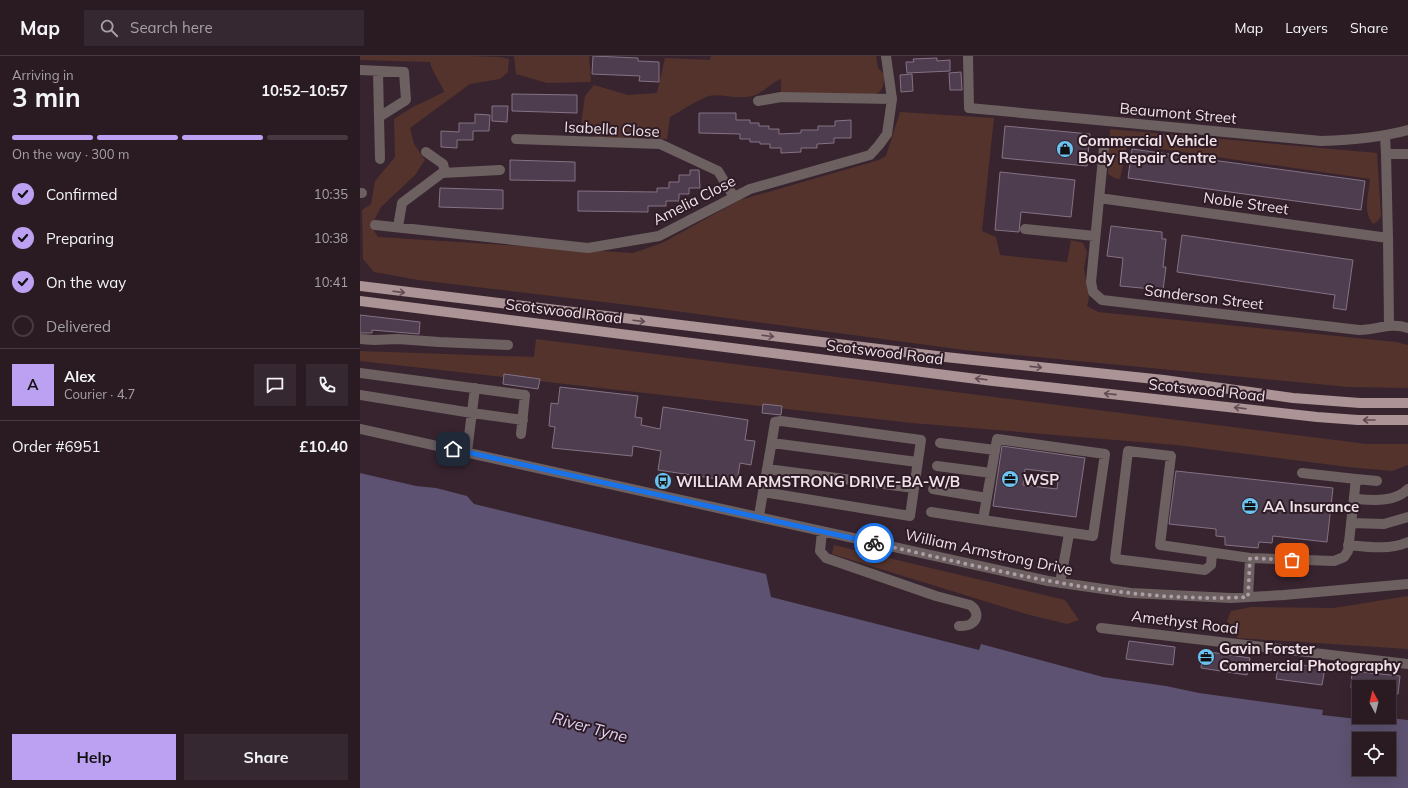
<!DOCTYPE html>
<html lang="en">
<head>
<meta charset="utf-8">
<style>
  body { margin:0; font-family:Mulish,sans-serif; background:#362830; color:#f1f3f6; height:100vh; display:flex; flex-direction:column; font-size:15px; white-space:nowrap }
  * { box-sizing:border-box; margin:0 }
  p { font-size:13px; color:#a5a1a6 }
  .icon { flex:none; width:22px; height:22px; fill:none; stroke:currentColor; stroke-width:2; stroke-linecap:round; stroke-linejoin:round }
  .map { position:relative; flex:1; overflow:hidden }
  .side { display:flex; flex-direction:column; background:#2a1b23; width:360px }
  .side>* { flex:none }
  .needle { width:26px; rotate:353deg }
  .fabs { position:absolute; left:992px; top:624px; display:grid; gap:8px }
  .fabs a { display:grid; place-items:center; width:44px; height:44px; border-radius:0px; background:#2a1b23; box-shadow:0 4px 16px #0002,0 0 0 1px #463941; font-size:20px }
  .pin { position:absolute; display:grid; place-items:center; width:34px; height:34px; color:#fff; margin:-17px; border-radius:8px; box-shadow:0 2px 6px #0006 }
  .courier { position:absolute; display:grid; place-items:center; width:40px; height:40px; margin:-20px; border:3px solid #1a73e8; border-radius:50%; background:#fff; color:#222; box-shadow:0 1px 5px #0007 }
  .head em { font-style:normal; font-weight:700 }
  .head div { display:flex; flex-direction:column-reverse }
  .head { display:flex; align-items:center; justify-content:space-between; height:68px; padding:0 12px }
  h1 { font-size:26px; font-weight:700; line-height:30px }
  .bar { display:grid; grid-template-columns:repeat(4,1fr); gap:6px 4px; align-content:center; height:48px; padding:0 12px }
  .bar i { height:5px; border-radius:3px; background:#463941 }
  .bar .selected { background:#bca0f2 }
  .bar p { grid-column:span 4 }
  .line { display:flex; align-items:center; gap:10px; padding:0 12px; border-top:1px solid #463941 }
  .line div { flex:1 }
  .round { display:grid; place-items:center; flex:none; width:42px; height:42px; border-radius:0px; background:#362830 }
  ol { padding:0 12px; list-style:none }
  li { display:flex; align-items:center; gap:12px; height:44px }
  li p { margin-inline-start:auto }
  li .icon { padding:4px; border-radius:50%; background:#bca0f2; color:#111; stroke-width:4 }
  li:last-child { color:#a5a1a6 }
  li i { width:22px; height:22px; border:2px solid #463941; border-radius:50% }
  .cta { display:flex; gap:8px; margin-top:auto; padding:8px 12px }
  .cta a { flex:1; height:46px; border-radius:0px; background:#bca0f2; color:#111; font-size:16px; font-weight:700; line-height:46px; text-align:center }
  .cta a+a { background:#362830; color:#f1f3f6 }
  header { display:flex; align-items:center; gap:24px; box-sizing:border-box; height:56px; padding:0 20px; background:#2a1b23; border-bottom:1px solid #463941 }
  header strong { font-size:19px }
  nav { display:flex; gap:22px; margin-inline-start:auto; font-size:14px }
  .search { width:280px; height:36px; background:#362830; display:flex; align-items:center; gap:10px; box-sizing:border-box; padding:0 14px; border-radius:0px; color:#a5a1a6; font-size:15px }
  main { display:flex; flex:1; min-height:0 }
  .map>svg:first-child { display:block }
</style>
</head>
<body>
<header>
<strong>Map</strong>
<div class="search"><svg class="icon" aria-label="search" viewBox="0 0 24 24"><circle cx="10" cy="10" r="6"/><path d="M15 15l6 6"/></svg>Search here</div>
<nav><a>Map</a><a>Layers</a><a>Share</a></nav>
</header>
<main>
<section class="side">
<div class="head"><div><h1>3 min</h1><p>Arriving in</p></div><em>10:52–10:57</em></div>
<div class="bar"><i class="selected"></i><i class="selected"></i><i class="selected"></i><i></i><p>On the way · 300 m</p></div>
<ol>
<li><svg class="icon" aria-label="check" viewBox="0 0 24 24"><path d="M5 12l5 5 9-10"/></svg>Confirmed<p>10:35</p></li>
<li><svg class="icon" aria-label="check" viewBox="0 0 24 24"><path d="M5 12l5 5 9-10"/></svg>Preparing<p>10:38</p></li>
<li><svg class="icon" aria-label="check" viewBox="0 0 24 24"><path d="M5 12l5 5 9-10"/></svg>On the way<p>10:41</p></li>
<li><i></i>Delivered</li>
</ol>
<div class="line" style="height:72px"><b class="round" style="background:#bca0f2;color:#111">A</b><div><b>Alex</b><p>Courier · 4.7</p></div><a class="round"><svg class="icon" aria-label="chat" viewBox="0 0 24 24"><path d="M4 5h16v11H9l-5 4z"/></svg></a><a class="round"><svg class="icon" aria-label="phone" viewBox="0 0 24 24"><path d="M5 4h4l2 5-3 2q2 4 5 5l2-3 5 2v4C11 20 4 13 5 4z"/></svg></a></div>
<div class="line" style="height:52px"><div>Order #6951</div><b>£10.40</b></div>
<div class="cta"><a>Help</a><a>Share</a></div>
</section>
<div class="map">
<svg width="1048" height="732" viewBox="0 0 1048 732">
  <rect width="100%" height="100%" fill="#38242f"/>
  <path fill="#54332d" d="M0 0H106L140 1 149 3 148 16 140 23 110 28 50 72 54 88 65 104 55 119 21 151 11 170 18 181 273 197 302 187 380 144 519 104 526 100 540 56 634 62 622 175 636 181 640 199 707 206 711 184 723 187 727 196 724 212 729 242 727 250 738 256 1036 286 1048 289V332L988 331 604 294 285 251 58 224 14 216 3 203 2 154 11 148 15 125 35 101 34 63 51 52 84 36C80 24 73 19 70 6L0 4Z
    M154 0H229L231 26 187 27 156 18Z
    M351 0H516L518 12 524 18C524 28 524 34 515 39L421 36V23C410 27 404 37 392 40 377 44 360 37 349 40 337 44 321 55 310 61L307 83 235 81V72L221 69 225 40 234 29 268 39 297 37 305 2 350 4Z
    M750 73 1017 97 1021 160 1018 165 1013 168C1002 155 1009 138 1010 123L767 88 760 123 755 122 748 118Z
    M176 283 1007 388H1048V409L1032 415 988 411 816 389 552 367 0 305V295L174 301Z
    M474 489 705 544 719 564 707 568 666 558 472 498Z
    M1048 540V593L878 582 867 565 871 555 891 551 974 552Z"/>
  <path fill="#5d5271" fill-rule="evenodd" d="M0 417 56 430 76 432 107 440 114 448 406 518 411 541 619 594 621 588 743 621 806 630 839 637 963 654 962 659 997 663 998 659 999 661H1021L1048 664V732H0ZM999 683H1029V713H999Z"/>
  <path fill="#4d3d4e" stroke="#847285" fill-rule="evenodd" d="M233 0 278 2V5L299 6V26L279 25 280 20 232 18Z
    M577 2V5L590 4V15L547 17 546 6H554L553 3Z
    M601 16 602 34H590L589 17Z
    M552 18 553 35 541 36 540 19Z
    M152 38 217 39V57L152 55Z
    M132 50H148L147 66 132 65Z
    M339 57H376V64H390V67H399V70H409V73H419V78L441 77V74H458V70H475V65L491 64V82H474V87L457 88V92H441V96L421 97V92H410V88H400V86H390V83H380V78L339 77Z
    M115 58 130 59 129 75H113V84H97V92L81 91V75L99 76V67H115Z
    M645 70 730 78 727 110 642 102Z
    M772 93 1005 125 1001 154 768 122Z
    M150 104 215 106V125L150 124Z
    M330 114H339L340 132H329V138H319V145H306V150H288V156L218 155V135L297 136V132H309V126H319V119H330Z
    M640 116 715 124 711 161 661 156 659 176 635 174Z
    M80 132 143 134V153L79 151Z
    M751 170 802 176V183H806L803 211H806L803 234 760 230 763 202 747 200Z
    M822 179 993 204 986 254 973 252 975 239 817 216Z
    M0 259 60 266 59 278 12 274V277H0Z
    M144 318 180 323 178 333 143 328Z
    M200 331 278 340 275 361 282 362 281 369 300 373 303 351 388 364 385 384 395 385 391 409 380 407 377 426 298 414 301 395 273 390 272 400 192 392 195 371 189 370 191 347 198 348Z
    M403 348 422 350 421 359 402 357Z
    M642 390 725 402 716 461 633 450ZM665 413 699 417 697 433 663 429Z
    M816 415 973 432 967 486 913 480 912 487 899 486 898 492 865 489V481L856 480V473L809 468Z
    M769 585 815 591 813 609 766 603Z
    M843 595 890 602 887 619 841 612Z
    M919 606 965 612 962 629 916 623Z
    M992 615 1040 620 1038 638 1029 636V631L991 632Z"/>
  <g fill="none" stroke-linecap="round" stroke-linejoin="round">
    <path stroke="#6c6061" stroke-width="10" d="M608 0 609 52 961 85C991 84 1019 82 1048 74
      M0 14 44 16 46 44 19 61 18 15
      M398 45 421 41 532 43
      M19 61 20 103
      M1025 80 1026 98H1048
      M156 83 300 88 358 115 374 141
      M744 92 731 226 733 236 742 244 999 274C1016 274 1031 266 1048 272
      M66 96 83 108 85 116
      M1026 98 1028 182 1029 269
      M0 137H2
      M739 142 1028 182
      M15 169 228 192 299 180 390 133 510 99 519 89 527 78 532 43 526 0
      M38 171 42 147 82 117 140 114
      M665 173 735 180
      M0 283 14 284 38 283 79 286 148 289
      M0 317 165 339 161 378
      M0 339 112 357 163 364
      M0 373 688 525 771 537 871 542 924 539 1048 528
      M637 383 745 398 733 480 623 464Z
      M412 387 557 406
      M580 387 635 394
      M107 396 115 332
      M577 410 631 417
      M407 413 554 432
      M996 423 1017 425
      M573 433 627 442
      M994 443C1012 444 1034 447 1048 433
      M571 456 623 464
      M399 460C404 429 410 398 415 366L421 365 561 384 550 460 403 436
      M991 467 1024 468 1048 461
      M462 476 460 495 466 502 576 540 610 549C617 553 619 562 612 567 609 570 603 570 599 570
      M988 489C1008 491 1030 494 1048 486
      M852 497 851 509 845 514 755 503 768 395 811 400 800 489 890 502 974 505 984 501 988 495 996 423 942 417
      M700 527 709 478
      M888 541 890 502
      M741 572 1048 608"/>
    <path stroke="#ab9396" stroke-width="10" d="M0 230 585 301 804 324 933 342 1000 347H1048
      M0 245 633 325 957 361 998 364H1048"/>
  </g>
  <defs><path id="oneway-shaft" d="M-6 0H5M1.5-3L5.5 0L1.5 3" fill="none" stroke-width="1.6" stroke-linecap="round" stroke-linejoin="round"/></defs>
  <g stroke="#604b52">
    <use href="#oneway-shaft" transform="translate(39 236) rotate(7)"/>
    <use href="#oneway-shaft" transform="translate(279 265) rotate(7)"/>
    <use href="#oneway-shaft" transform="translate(408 280) rotate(7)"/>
    <use href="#oneway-shaft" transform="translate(676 311) rotate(6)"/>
    <use href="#oneway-shaft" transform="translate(621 323) rotate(-173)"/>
    <use href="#oneway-shaft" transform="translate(750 338) rotate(-174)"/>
    <use href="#oneway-shaft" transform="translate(880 352) rotate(-173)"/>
    <use href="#oneway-shaft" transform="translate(1009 364) rotate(180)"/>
  </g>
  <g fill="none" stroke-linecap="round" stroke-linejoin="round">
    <path stroke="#ae9fa7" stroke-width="4" stroke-dasharray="0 7.2" d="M514 487C636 514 761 548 888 541L890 502 932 504"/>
    <path stroke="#1a73e8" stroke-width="5" d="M93 393 514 487"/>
  </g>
  <defs>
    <g id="shop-disc" transform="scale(0.9)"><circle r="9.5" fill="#6cc3f2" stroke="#2e1b25"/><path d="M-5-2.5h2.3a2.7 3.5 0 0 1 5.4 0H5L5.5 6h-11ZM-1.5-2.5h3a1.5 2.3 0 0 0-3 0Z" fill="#111"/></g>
    <g id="office-disc" transform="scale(0.9)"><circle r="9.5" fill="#6cc3f2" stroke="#2e1b25"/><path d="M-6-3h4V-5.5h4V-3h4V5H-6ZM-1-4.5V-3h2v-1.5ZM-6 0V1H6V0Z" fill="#111"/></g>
    <g id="bus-disc" transform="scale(0.9)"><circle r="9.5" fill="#6cc3f2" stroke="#2e1b25"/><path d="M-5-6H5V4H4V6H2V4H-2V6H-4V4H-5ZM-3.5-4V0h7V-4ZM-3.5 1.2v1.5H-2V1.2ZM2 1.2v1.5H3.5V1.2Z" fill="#111"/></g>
  </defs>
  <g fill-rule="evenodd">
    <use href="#shop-disc" x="705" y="93"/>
    <use href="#office-disc" x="650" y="423"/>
    <use href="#bus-disc" x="303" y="425"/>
    <use href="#office-disc" x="890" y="450"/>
    <use href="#office-disc" x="846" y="601"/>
  </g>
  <g text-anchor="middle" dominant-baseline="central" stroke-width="4" stroke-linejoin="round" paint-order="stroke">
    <g font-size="15" fill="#eee1e7" stroke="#2e1b25">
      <text transform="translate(818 57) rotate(5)">Beaumont Street</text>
      <text transform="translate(252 73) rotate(3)">Isabella Close</text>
      <text transform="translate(334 144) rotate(-27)">Amelia Close</text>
      <text transform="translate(886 147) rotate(8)">Noble Street</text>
      <text transform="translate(844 241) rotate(7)">Sanderson Street</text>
      <text transform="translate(204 255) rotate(7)">Scotswood Road</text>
      <text transform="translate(525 296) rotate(7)">Scotswood Road</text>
      <text transform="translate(847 334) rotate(6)">Scotswood Road</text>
      <text transform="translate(629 496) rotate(12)">William Armstrong Drive</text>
      <text transform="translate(825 566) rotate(7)">Amethyst Road</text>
    </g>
    <g font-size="15" font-weight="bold" fill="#eee1e7" stroke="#2e1b25" text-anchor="start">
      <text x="718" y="84">Commercial Vehicle<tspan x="718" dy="17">Body Repair Centre</tspan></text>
      <text x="663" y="423">WSP</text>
      <text x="316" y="425">WILLIAM ARMSTRONG DRIVE-BA-W/B</text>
      <text x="903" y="450">AA Insurance</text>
      <text x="859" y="592">Gavin Forster<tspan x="859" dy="17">Commercial Photography</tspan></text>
    </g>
    <g font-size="16" font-style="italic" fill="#e0d4f7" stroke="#2e1b25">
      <text transform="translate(230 671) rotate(15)">River Tyne</text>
    </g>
  </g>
</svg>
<div class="fabs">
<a><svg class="needle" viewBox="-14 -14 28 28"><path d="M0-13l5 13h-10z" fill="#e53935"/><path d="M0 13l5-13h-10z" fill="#a5a1a6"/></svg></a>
<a><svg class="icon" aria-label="locate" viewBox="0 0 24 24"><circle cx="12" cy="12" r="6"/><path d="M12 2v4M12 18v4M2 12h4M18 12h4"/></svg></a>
</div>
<div class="pin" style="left:932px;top:504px;background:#ea580c"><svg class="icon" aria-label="bag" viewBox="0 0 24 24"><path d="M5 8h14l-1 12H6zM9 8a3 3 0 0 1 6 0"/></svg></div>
<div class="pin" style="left:93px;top:393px;background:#1f2937"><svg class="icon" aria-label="home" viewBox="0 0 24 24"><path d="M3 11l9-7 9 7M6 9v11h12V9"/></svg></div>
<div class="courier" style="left:514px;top:487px"><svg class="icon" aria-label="bike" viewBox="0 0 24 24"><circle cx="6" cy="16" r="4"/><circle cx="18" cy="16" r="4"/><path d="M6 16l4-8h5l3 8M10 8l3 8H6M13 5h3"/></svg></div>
</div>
</main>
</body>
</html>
